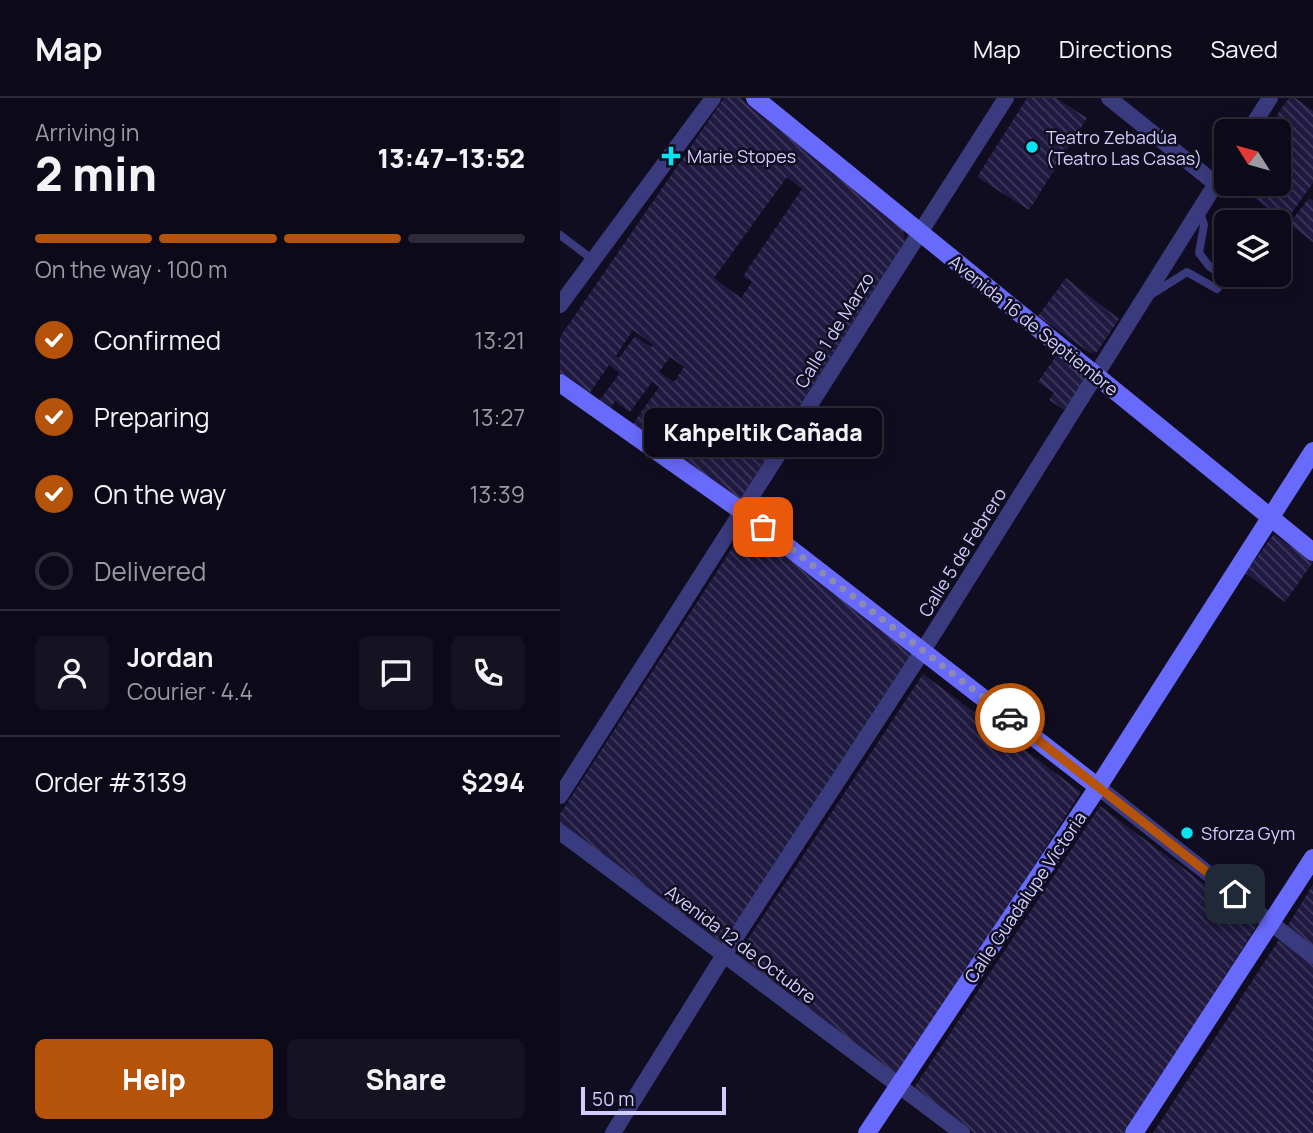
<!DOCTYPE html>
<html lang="en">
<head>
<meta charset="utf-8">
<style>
  body { margin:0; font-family:Manrope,sans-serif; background:#151321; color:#f1f3f6; height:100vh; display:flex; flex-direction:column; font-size:26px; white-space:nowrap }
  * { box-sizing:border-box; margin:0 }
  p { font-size:23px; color:#9a9aa2 }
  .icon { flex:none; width:38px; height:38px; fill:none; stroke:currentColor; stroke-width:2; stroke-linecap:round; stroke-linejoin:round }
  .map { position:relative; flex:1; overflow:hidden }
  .panel { display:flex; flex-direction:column; background:#0c0a18; width:560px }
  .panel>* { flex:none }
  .needle { width:46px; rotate:307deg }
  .fabs { position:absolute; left:654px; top:21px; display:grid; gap:14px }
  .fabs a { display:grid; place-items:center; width:77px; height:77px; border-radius:10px; background:#0c0a18; box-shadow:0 4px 18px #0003,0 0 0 2px #2c2b37; font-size:35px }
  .scale { position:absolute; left:21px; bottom:18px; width:145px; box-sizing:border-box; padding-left:7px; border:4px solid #d1cefe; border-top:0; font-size:19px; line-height:24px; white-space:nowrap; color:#d1cefe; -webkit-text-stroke:5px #100d20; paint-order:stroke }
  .pin { position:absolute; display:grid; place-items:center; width:60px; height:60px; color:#fff; margin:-30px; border-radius:14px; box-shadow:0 4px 10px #0006 }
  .courier { position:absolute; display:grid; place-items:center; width:70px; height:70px; margin:-35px; border:5px solid #b45309; border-radius:50%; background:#fff; color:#222; box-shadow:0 2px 9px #0007 }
  .bubble { position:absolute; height:49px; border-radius:10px; background:#0c0a18; box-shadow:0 4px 18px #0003,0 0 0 2px #2c2b37; font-size:23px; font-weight:800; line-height:49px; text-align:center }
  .headline em { font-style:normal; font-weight:800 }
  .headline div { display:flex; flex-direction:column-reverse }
  .headline { display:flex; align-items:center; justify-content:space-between; height:119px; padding:0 35px }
  h1 { font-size:46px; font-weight:800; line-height:52px }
  .bar { display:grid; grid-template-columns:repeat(4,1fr); gap:10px 7px; align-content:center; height:84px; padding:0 35px }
  .bar i { height:9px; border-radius:5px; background:#2c2b37 }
  .bar .on { background:#b45309 }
  .bar p { grid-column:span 4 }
  .line { display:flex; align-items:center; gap:18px; padding:0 35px; border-top:2px solid #2c2b37 }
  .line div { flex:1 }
  .round { display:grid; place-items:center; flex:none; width:74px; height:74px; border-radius:10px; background:#151321 }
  ol { padding:0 35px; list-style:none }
  li { display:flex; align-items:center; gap:21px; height:77px }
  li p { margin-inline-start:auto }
  li .icon { padding:7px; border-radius:50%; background:#b45309; color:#fff; stroke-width:4 }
  li:last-child { color:#9a9aa2 }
  li i { width:38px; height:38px; border:4px solid #2c2b37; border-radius:50% }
  .action { display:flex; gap:14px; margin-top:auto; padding:14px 35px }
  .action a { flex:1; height:80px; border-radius:10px; background:#b45309; color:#fff; font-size:28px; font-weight:800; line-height:80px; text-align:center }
  .action a+a { background:#151321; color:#f1f3f6 }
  header { display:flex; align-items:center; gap:42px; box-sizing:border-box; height:98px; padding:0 35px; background:#0c0a18; border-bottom:2px solid #2c2b37 }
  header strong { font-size:33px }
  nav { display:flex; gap:38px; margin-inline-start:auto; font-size:24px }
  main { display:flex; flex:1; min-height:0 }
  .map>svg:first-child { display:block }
</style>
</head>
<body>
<header>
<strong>Map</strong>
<nav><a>Map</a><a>Directions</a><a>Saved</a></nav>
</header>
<main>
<section class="panel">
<div class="headline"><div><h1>2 min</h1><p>Arriving in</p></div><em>13:47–13:52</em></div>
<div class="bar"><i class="on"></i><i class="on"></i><i class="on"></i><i></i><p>On the way · 100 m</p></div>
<ol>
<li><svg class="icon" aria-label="check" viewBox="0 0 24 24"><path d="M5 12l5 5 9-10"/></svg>Confirmed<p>13:21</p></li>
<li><svg class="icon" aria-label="check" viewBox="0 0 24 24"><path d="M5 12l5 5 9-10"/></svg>Preparing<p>13:27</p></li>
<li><svg class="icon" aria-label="check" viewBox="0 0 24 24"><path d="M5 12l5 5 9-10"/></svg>On the way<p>13:39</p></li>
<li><i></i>Delivered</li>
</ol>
<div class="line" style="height:126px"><a class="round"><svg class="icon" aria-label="person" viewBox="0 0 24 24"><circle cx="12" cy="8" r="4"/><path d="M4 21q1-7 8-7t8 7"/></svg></a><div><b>Jordan</b><p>Courier · 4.4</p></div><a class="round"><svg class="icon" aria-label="chat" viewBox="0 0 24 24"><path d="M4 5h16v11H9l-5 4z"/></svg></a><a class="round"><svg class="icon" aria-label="phone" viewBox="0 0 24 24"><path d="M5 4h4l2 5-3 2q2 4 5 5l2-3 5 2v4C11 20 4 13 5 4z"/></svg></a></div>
<div class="line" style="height:91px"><div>Order #3139</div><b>$294</b></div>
<div class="action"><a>Help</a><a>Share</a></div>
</section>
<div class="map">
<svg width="753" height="1035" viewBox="0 0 753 1035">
  <defs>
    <pattern id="building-back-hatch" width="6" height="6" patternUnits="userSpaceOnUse" patternTransform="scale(1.75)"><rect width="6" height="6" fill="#201a41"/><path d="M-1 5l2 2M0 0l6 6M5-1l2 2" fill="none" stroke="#3f3a5e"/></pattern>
  </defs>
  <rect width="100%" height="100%" fill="#100d20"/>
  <path fill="url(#building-back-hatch)" fill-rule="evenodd" d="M164 0H180L343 132 345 143 179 403 104 349 120 327 111 320 95 343 72 327 99 289 92 284 70 314 55 303 50 311 39 303 60 275 49 267 29 296 0 275V239ZM227 79 242 91 183 178 192 184 181 200 154 180ZM73 232 93 247 91 249 75 238 59 260 56 258ZM110 259 124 269 114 284 99 274ZM166 348 175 354 171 361 162 354Z
    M467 0H496L527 20 469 112 417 79Z
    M729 0H735L753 13V85L726 123 675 86H719V33H705Z
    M749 100 753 103V144L729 126Z
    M506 180 559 221 537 254 530 255 478 218Z
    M496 258 527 278 504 312 489 302 494 295 478 284Z
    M187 427 354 555 164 846 0 727V716Z
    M714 436 753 464 725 504 685 475Z
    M363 576 521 694 338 981 177 858Z
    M540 708 698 826 565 1035H414L354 990Z
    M753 786V849L727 829Z
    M722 837 753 862V1035H593Z"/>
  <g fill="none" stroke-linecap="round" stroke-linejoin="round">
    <path stroke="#3a3a7e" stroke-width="8" d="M0 137 32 161
      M592 196 627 174 657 191 665 180 649 168 639 155 644 127 640 114"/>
    <path stroke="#3a3a7e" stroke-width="16" d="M549 0 656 86
      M689 33 710 0
      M0 207 153 0
      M538 689 753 858
      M0 698 446 0
      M0 734 402 1035
      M53 1035 164 857 364 551 667 68"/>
    <path stroke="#686afb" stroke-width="18" d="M195 0 753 454
      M0 285 183 414 538 689
      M307 1035 538 689 753 353
      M574 1035 753 760"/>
  </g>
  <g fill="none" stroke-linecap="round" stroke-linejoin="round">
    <path stroke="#8d8ab0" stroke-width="7" stroke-dasharray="0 12.6" d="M203 429 450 620"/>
    <path stroke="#b45309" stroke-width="9" d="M450 620 675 796"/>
  </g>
  <g fill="#06e4f2" stroke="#100d20" stroke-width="2.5">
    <circle cx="472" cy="49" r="7"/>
    <path d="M107.5 47.5h7v7h7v7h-7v7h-7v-7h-7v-7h7z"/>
    <circle cx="627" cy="735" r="7"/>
  </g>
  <g text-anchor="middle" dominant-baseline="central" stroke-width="5" stroke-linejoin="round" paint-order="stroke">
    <g font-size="18" fill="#d1cefe" stroke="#100d20" text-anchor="start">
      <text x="486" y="39">Teatro Zebadúa<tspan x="486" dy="21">(Teatro Las Casas)</tspan></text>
      <text x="127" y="58">Marie Stopes</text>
      <text x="641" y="735">Sforza Gym</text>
    </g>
    <g font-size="18" fill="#d1cefe" stroke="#100d20">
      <text transform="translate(474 227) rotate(39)">Avenida 16 de Septiembre</text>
      <text transform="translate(274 232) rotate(-58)">Calle 1 de Marzo</text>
      <text transform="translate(402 454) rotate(-58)">Calle 5 de Febrero</text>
      <text transform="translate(465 799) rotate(-56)">Calle Guadalupe Victoria</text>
      <text transform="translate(181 846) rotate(37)">Avenida 12 de Octubre</text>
    </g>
  </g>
</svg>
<div class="fabs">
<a><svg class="needle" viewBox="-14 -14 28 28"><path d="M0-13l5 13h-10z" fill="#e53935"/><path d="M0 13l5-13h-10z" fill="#9a9aa2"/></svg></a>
<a><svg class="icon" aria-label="layers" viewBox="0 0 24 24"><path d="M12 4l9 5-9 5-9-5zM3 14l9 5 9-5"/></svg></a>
</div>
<div class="scale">50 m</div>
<div class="pin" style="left:203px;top:429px;background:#ea580c"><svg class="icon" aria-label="bag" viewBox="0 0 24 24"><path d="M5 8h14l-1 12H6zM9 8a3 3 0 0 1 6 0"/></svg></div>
<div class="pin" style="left:675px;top:796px;background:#1f2937"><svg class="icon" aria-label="home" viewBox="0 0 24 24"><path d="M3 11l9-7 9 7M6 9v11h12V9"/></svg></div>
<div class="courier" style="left:450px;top:620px"><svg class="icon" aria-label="car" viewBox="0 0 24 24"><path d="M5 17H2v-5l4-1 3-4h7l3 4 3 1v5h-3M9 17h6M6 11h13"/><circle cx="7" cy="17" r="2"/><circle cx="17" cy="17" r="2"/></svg></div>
<div class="bubble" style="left:84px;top:310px;width:238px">Kahpeltik Cañada</div>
</div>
</main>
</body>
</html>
